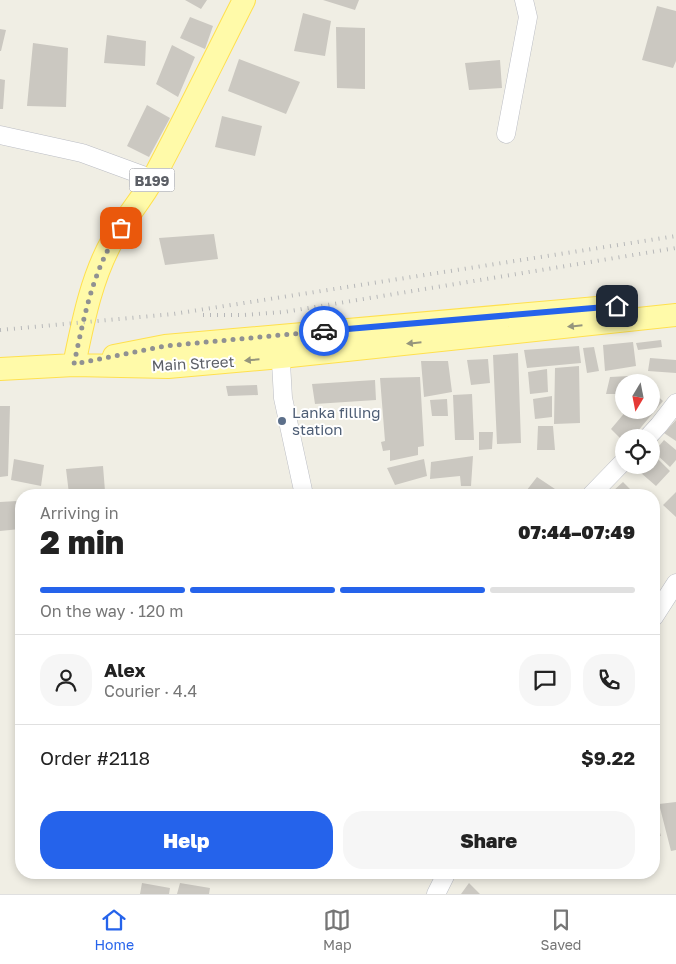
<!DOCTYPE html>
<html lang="en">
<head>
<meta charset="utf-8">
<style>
  body { margin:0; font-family:"Golos Text",sans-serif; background:#f6f6f6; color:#222; height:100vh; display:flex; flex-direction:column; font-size:19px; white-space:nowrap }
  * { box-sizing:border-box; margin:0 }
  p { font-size:16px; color:#767676 }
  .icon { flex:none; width:28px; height:28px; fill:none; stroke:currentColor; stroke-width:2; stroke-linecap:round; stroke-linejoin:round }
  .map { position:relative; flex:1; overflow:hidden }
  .sheet { position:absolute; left:15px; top:489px; width:645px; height:390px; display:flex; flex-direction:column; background:#fff; border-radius:20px; box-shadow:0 2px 8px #0003 }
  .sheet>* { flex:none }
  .needle { width:32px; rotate:190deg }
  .tools { position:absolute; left:615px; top:374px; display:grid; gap:10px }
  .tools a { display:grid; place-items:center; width:45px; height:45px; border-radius:50%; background:#fff; box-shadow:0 2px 8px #0003; font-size:25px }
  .pin { position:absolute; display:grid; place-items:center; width:42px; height:42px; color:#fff; margin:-21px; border-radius:10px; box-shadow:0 2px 8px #0006 }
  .courier { position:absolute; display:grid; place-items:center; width:50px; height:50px; margin:-25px; border:4px solid #2563eb; border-radius:50%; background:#fff; color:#222; box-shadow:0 1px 6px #0007 }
  .head em { font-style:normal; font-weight:800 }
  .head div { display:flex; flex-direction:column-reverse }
  .head { display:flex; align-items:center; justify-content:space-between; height:85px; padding:0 25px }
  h1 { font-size:32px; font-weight:800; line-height:38px }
  .bar { display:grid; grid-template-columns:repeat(4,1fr); gap:8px 5px; align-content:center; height:60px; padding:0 25px }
  .bar i { height:6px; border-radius:4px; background:#e0e0e0 }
  .bar .active { background:#2563eb }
  .bar p { grid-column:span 4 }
  .line { display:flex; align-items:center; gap:12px; padding:0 25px; border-top:1px solid #e0e0e0 }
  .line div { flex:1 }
  .round { display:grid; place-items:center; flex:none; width:52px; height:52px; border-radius:20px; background:#f6f6f6 }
  .button { display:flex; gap:10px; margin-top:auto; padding:10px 25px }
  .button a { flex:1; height:58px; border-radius:20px; background:#2563eb; color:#fff; font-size:20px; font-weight:800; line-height:58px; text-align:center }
  .button a+a { background:#f6f6f6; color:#222 }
  .tabs { display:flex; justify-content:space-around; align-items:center; height:70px; border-top:1px solid #e0e0e0; background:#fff; font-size:14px; color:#767676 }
  .tabs a { display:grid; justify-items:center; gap:2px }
  .tabs .active { color:#2563eb }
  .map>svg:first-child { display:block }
</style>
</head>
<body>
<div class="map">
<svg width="676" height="894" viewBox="0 0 676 894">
  <rect width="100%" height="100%" fill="#f0eee4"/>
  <path fill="#cbc8c1" d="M185 0H207L201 9Z
    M323 0H359L355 10Z
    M657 6 676 11V61L673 68 642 60Z
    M303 13 331 21 325 56 294 51Z
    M190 17 213 26 205 49 180 38Z
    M336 27 365 28V89L337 88Z
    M0 29 6 30 1 51H0Z
    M107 35 146 41 145 66 104 63Z
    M33 43 68 48 66 107 27 106Z
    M172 45 195 57 178 97 156 84Z
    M239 59 300 82 286 114 228 91Z
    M500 60 502 88 469 90 465 63Z
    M0 79 5 80 3 109H0Z
    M147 105 170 118 149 157 127 146Z
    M222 116 262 126 255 156 215 147Z
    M214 234 218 259 165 265 159 238Z
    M661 340 662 347 638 350 636 343Z
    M633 342 636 366 605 371 603 345Z
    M579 346 581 363 527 368 524 350Z
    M594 347 599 371 587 373 583 348Z
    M518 353 521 443 497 444 493 355Z
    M650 358 676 360V373L648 371Z
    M488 359 490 383 471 385 467 360Z
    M421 361H448L452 392 424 397Z
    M579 366 580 423 554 424 555 368Z
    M547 369 548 392 530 394 528 372Z
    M629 376 628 382H624V394H606L610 377Z
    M420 377 424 446 418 447V455L390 461V450L383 451 381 442 385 441 380 378Z
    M375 380 376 400 315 404 312 384Z
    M257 385 258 395 228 396 226 386Z
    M651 390 663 401 632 438H624V442L611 429 627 410H651Z
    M472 394 474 440H455L453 395Z
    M552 396V417L535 419 533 399Z
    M447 399 448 416H432L430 400Z
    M0 406H10L8 476 0 477Z
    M676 420V441L664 433Z
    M538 426H553L555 450H537Z
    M479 432H493L492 449 479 450Z
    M664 440 676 450V460L670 467 654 452Z
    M473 456 471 486H461L460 476 430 479 431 462Z
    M657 458 670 471 656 486 641 473Z
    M14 459 44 465 41 486 11 480Z
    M424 459 427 476 395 485 387 468Z
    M103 466 105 491 69 494 66 469Z
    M537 477 558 491 555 495H523Z
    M623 482 636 495H617L613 491Z
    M676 492V517L663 505Z
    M17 501 20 529 0 531V502Z
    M676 802V850L671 851 659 804Z
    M654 813 661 836 654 837Z
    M485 872H522V879H485Z
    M142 883 170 888 169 894H140Z
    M180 883 210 888 209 894H177Z
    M469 883 480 894H461Z"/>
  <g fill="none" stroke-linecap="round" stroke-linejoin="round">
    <g stroke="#bbbdc4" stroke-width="19">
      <path id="minor" d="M506 134 528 17 524 0
        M0 135 82 153 153 179
        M280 345 283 398 304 495
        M647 438 659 425 676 403
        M591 495 624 461
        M654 617 676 583
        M436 894 447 872"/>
    </g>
    <g stroke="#ffe04e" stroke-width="24">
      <path id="major" d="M114 356 165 346 620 306
        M74 365C83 322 91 279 112 241 124 219 142 200 154 177 185 119 214 59 244 0
        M0 369 74 365 168 367 281 357 676 315"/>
    </g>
    <use href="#minor" stroke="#fff" stroke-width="18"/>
    <use href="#major" stroke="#fffaa9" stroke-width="22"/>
    <path stroke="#b7b8b9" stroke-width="4" stroke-dasharray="1 6" stroke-linecap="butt" d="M203 315H244L284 312 676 248
      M0 330 173 314 676 236"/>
  </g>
  <defs><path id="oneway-solid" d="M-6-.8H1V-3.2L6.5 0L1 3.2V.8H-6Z" transform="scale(1.25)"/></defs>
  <g fill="#95957d">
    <use href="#oneway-solid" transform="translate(575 326) rotate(174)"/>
    <use href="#oneway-solid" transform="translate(414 343) rotate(174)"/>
    <use href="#oneway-solid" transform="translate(252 360) rotate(175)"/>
  </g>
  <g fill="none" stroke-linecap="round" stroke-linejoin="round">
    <path stroke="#909192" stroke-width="5" stroke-dasharray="0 9" d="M121 228C93 268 84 317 74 364L165 346 324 331"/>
    <path stroke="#2563eb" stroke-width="6" d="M324 331 617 306"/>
  </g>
  <circle fill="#5c6f8a" stroke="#fff" stroke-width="2" cx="282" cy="421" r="5"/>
  <g text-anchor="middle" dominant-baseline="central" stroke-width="4" stroke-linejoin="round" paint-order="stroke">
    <rect fill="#fff" stroke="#8d8f94" stroke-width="1" x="129.5" y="168.5" width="45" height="23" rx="4"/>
    <g font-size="14" font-weight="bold" fill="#5c5f66">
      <text x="152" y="180">B199</text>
    </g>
    <g font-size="15" fill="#5c5f66" stroke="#fff">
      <text transform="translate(193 363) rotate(-3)">Main Street</text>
    </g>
    <g font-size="15" fill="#4e5e75" stroke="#fff" text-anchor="start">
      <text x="292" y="412">Lanka filling<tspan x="292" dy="17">station</tspan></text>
    </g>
  </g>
</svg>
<div class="tools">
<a><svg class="needle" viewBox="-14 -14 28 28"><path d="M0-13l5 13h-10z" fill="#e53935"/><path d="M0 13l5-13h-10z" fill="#767676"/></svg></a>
<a><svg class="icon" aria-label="locate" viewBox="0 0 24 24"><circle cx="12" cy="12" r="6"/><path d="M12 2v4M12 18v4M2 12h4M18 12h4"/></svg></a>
</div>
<div class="pin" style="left:121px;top:228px;background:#ea580c"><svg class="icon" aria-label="bag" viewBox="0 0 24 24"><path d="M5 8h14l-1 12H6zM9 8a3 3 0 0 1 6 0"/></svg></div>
<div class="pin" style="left:617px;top:306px;background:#1f2937"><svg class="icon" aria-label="home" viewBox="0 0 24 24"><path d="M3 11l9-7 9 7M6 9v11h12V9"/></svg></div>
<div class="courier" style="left:324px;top:331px"><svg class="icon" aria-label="car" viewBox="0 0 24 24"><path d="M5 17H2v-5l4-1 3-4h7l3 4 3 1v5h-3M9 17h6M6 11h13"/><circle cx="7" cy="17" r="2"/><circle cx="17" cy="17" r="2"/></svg></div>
<section class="sheet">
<div class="head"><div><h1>2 min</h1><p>Arriving in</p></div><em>07:44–07:49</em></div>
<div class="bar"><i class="active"></i><i class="active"></i><i class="active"></i><i></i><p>On the way · 120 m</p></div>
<div class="line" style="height:90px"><a class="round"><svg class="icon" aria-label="person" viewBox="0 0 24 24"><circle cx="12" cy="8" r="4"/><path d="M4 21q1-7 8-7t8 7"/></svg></a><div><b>Alex</b><p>Courier · 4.4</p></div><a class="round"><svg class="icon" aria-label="chat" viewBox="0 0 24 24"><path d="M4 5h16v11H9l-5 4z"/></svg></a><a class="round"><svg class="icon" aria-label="phone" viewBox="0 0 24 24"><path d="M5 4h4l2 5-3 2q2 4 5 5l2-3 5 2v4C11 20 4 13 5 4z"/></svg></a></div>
<div class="line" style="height:65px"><div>Order #2118</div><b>$9.22</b></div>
<div class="button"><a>Help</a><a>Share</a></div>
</section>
</div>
<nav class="tabs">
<a class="active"><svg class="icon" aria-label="home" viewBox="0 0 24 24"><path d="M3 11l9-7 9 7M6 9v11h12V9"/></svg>Home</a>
<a><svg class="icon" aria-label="map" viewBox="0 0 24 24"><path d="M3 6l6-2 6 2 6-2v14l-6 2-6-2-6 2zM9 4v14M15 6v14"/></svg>Map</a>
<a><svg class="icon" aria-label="saved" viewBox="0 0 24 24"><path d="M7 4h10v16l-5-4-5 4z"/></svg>Saved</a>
</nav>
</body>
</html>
